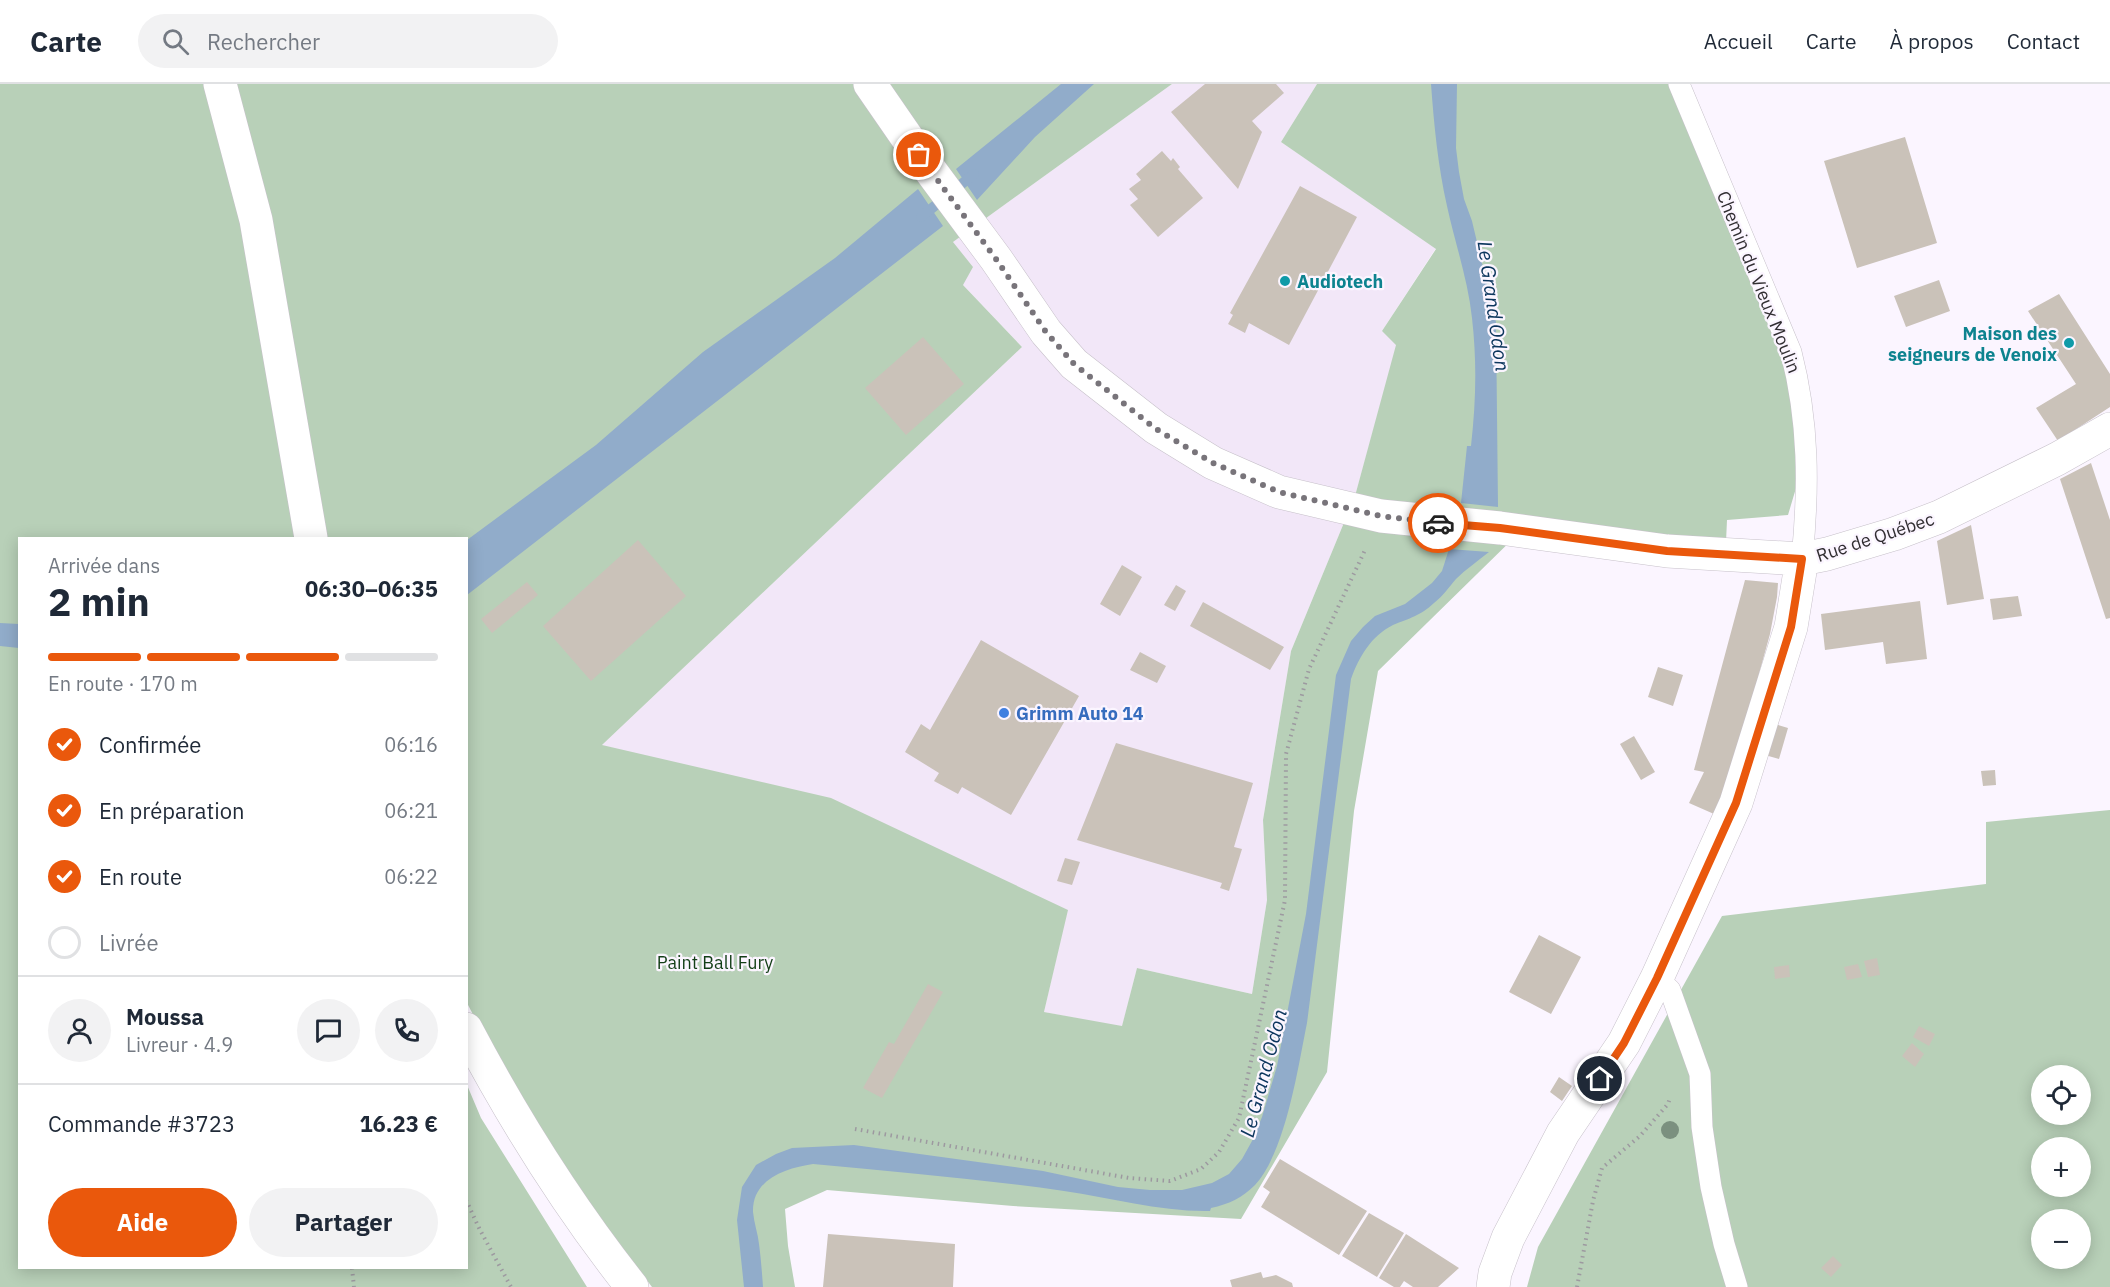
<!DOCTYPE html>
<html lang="fr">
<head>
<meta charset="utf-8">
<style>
  body { margin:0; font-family:"IBM Plex Sans",sans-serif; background:#f2f2f3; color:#1f2937; height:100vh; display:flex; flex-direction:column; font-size:22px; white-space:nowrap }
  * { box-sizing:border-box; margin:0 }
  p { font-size:20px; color:#747a83 }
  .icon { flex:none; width:33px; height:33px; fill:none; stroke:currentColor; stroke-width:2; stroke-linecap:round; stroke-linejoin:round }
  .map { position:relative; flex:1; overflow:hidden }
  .drawer { position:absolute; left:18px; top:453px; width:450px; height:732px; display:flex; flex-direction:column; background:#fff; border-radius:0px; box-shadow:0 3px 15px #0003 }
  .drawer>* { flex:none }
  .tools { position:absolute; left:2031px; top:981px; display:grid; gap:12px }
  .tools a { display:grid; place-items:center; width:60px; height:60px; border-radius:50%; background:#fff; box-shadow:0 3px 15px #0003; font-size:30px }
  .pin { position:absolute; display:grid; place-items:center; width:51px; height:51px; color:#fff; margin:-26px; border:3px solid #fff; border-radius:50%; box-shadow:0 2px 6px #0007 }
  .courier { position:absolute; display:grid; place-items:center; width:60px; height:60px; margin:-30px; border:4px solid #ea580c; border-radius:50%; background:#fff; color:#222; box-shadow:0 2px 8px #0007 }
  .overview em { font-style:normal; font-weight:800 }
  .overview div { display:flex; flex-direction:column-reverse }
  .overview { display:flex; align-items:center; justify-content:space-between; height:102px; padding:0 30px }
  h1 { font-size:39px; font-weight:800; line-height:45px }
  .bar { display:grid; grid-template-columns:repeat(4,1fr); gap:9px 6px; align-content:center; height:72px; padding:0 30px }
  .bar i { height:8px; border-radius:4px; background:#e0e1e3 }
  .bar .active { background:#ea580c }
  .bar p { grid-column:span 4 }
  .line { display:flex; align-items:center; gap:15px; padding:0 30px; border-top:2px solid #e0e1e3 }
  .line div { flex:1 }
  .round { display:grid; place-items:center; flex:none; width:63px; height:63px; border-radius:32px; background:#f2f2f3 }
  ol { padding:0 30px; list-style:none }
  li { display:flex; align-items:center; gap:18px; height:66px }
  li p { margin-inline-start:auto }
  li .icon { padding:6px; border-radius:50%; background:#ea580c; color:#fff; stroke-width:4 }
  li:last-child { color:#747a83 }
  li i { width:33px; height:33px; border:3px solid #e0e1e3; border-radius:50% }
  .primary-button { display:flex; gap:12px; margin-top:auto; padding:12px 30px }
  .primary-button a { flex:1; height:69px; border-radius:36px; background:#ea580c; color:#fff; font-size:24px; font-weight:800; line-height:69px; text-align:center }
  .primary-button a+a { background:#f2f2f3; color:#1f2937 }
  header { display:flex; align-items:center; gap:36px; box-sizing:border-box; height:84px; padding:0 30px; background:#fff; border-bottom:2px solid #e0e1e3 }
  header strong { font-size:28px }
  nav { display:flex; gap:33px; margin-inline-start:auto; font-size:21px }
  .search { width:420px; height:54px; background:#f2f2f3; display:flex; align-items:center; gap:15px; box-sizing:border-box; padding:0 21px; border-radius:33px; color:#747a83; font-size:22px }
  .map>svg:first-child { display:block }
</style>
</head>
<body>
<header>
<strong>Carte</strong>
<div class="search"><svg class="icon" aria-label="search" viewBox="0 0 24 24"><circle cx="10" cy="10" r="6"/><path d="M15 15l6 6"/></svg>Rechercher</div>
<nav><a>Accueil</a><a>Carte</a><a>À propos</a><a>Contact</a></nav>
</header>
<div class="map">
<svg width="2110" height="1203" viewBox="0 0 2110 1203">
  <rect width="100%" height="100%" fill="#fbf5ff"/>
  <path fill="#f2e7f8" d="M1172 0H1317L1281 58 1436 164 1382 247 1397 261 1355 412 1291 567 1263 736 1267 816 1252 910 1137 884 1122 943 1044 928 1067 827 601 662 1022 263 963 201 953 158Z"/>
  <path fill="#b8d0b8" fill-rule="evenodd" d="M0 0H1172L953 158 973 183 963 201 1022 263 602 661 831 714 1068 826 1044 928 1122 942 1137 884 1252 910 1267 816 1263 736 1291 567 1355 412 1396 261 1382 247 1436 165 1281 58 1317 0H1671L1772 245 1789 300 1799 394 1788 431 1727 436 1726 458 1529 439 1378 587 1354 727 1327 988 1241 1135 1013 1122 827 1106 785 1125 788 1162 795 1203H652L532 1044 467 919 466 454H20V1184H466L467 1001 481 1034 587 1203H0Z
    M2110 726V1203H1527L1538 1163 1722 832 1986 800V738ZM2042 992H2080V1030H2042ZM2042 1064H2080V1102H2042ZM2042 1136H2080V1174H2042Z"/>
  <path fill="#91acca" d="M1061 0H1094L1035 53 977 116 956 85Z
    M1431 0H1457L1456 64 1459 88 1464 115 1472 137 1496 238 1498 423 1461 419 1467 362H1471C1476 318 1477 278 1472 234 1468 196 1455 159 1447 122 1438 82 1434 41 1431 0Z
    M918 105 943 142 467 511V456L596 361 703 268 835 174Z
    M1449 465 1489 468C1478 477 1466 485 1456 495 1449 503 1443 512 1434 519 1420 532 1410 534 1393 541 1371 552 1359 573 1351 595L1307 939C1298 983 1286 1067 1255 1101 1242 1114 1229 1120 1211 1124L1210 1127C1161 1128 1112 1114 1064 1107 981 1095 897 1088 813 1080 786 1084 752 1095 753 1128 754 1139 758 1150 759 1160 761 1175 762 1189 763 1203H744L737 1136 742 1103 756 1081 776 1070 792 1064 854 1061 1043 1087 1118 1103 1150 1106H1182L1212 1099 1229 1090 1242 1075 1252 1057 1262 1033 1277 982 1306 830 1336 591 1351 557 1363 543 1375 532 1405 520 1432 499 1442 487Z
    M0 539 19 540V564L0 562Z"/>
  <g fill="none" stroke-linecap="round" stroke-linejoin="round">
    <path stroke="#91acca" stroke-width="10" d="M921 133 974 90"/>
  </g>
  <path fill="#cac2b9" d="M1205 0H1276L1284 9 1252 37 1262 48 1238 105 1171 28Z
    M1905 53 1937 159 1857 184 1824 77Z
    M1162 67 1171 77 1173 74 1180 83 1178 85 1203 114 1158 153 1130 121 1138 115 1129 105 1141 96 1136 90Z
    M1300 102 1357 133 1289 261 1249 239 1245 249 1228 240 1233 231 1230 229Z
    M1939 196 1950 227 1906 243 1894 212Z
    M2059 210 2110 290V323L2058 357 2036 324 2076 300 2028 227Z
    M923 253 964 300 906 351 865 304Z
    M2091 379 2110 436V534L2106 535 2060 395Z
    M1971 441 1984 515 1947 521 1937 457Z
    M638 456 686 512 591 597 543 542Z
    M1122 481 1142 493 1120 532 1100 520Z
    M1745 496 1778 499 1777 513 1770 550 1730 695 1714 730 1689 719 1704 688 1694 686Z
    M527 498 538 511 492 549 481 535Z
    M1176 501 1186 507 1175 527 1164 521Z
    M2018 512 2022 532 1993 536 1990 515Z
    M1920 517 1927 575 1886 580 1883 558 1825 566 1821 530Z
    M1203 518 1284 563 1270 586 1190 542Z
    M981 556 1079 612 1011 731 962 703 958 710 934 697 939 689 905 668 921 640 930 646Z
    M1140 568 1166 582 1157 599 1130 586Z
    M1658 583 1683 591 1673 622 1648 613Z
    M1775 640 1788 644 1779 675 1765 671Z
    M1634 652 1655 688 1641 696 1620 660Z
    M1116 659 1253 699 1234 763 1242 765 1229 807 1220 804 1222 799 1077 756Z
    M1995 686 1996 701 1983 702 1981 687Z
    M1065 774 1080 778 1072 801 1057 797Z
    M1539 851 1581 873 1551 930 1509 908Z
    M1877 874 1880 891 1868 893 1864 877Z
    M1858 880 1862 893 1847 896 1844 883Z
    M1789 881 1790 893 1775 895 1774 883Z
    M928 900 943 908 882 1014 863 1004 889 958 894 960Z
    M1919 942 1935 950 1929 962 1913 953Z
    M1912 959 1924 970 1915 983 1902 972Z
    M1559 993 1572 1002 1562 1017 1550 1008Z
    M1280 1075 1367 1127 1339 1171 1261 1123 1270 1108 1263 1103Z
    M1369 1129 1404 1149 1377 1193 1342 1172Z
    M828 1150 955 1160 953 1203H823Z
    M1406 1150 1459 1184 1438 1203H1413L1404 1197 1400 1203H1394L1379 1194Z
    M1833 1172 1842 1181 1831 1193 1821 1184Z
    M1261 1188 1263 1194 1276 1191 1292 1199 1293 1203H1232L1230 1196Z"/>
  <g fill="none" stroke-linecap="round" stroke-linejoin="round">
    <g stroke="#c7c1ca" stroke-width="22">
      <path id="lane" d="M1679 0 1791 268C1809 338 1809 404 1802 475
        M1657 894 1670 906 1700 990 1702 1043 1711 1103 1724 1160 1737 1203"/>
    </g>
    <g stroke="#c7c1ca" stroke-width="34">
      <path id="street" d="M870 0 919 71 996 175 1046 248 1074 280 1156 344 1213 379 1279 408 1381 432 1500 444 1667 467 1802 475 1827 470 1894 450 1939 433 2057 375 2110 345
        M1493 1203 1495 1189 1508 1154 1563 1049 1624 959 1657 894 1736 719 1791 543 1802 475"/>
    </g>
    <g stroke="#c7c1ca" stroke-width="34">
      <path id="secondary" d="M220 0 256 136 311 454
        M466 945C514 1036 568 1122 632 1203"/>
    </g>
    <path stroke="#9d99a0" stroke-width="4" stroke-dasharray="1.5 4.5" stroke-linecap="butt" d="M855 1045 1129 1094 1170 1097 1201 1085 1219 1068 1239 1034 1285 816 1286 670 1309 585 1366 464
      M466 1116 480 1146 511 1203
      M352 1184 354 1203
      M1577 1203 1593 1117 1602 1084 1640 1052 1668 1020 1670 1014"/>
    <use href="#lane" stroke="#fff" stroke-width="21"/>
    <use href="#street" stroke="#fff" stroke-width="33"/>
    <use href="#secondary" stroke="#fff" stroke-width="33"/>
  </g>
  <circle fill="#7b907f" cx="1670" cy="1046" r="9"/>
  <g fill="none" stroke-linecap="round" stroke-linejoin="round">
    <path stroke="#78747a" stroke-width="6" stroke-dasharray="0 10.8" d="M919 71 996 175 1046 248 1074 280 1156 345 1213 379 1279 408 1381 432 1438 439"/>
    <path stroke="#ea580c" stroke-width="8" d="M1438 439 1500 444 1667 467 1802 475 1791 543 1736 719 1657 894 1624 959 1600 995"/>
  </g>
  <g fill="#0f9aa8" stroke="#fbf5ff" stroke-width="2">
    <circle cx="1285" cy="197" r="6"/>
    <circle cx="2069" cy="259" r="6"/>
  </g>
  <circle fill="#3f7fe0" stroke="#fbf5ff" stroke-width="2" cx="1004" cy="629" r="6"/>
  <g text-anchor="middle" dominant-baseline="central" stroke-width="4.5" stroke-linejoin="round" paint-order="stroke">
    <g font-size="18" font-weight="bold" fill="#0d838f" stroke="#fbf5ff" text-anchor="start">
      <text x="1297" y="197">Audiotech</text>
      <text x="2057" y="249" text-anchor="end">Maison des<tspan x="2057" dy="21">seigneurs de Venoix</tspan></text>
    </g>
    <g font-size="18" fill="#312e32" stroke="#fbf5ff">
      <text transform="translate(1759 198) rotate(68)">Chemin du Vieux Moulin</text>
      <text transform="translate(1875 453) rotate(-18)">Rue de Québec</text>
    </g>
    <g font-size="18" font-weight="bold" fill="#366cbe" stroke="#fbf5ff" text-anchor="start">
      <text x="1016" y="629">Grimm Auto 14</text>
    </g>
    <g font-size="18" fill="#123e16" stroke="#fbf5ff">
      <text x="715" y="878">Paint Ball Fury</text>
    </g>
    <g font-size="20" font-style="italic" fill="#0c365d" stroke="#fbf5ff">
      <text transform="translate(1494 222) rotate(82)">Le Grand Odon</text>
      <text transform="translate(1263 989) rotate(-75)">Le Grand Odon</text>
    </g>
  </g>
</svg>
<div class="tools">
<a><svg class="icon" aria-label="locate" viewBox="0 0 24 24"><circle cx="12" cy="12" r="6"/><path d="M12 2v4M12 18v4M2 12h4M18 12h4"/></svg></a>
<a>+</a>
<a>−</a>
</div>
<div class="pin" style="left:919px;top:71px;background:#ea580c"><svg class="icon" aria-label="bag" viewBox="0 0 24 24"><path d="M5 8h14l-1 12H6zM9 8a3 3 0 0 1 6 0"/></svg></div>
<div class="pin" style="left:1600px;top:995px;background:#1f2937"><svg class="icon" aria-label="home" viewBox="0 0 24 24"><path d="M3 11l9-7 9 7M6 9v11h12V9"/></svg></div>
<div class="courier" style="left:1438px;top:439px"><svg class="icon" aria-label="car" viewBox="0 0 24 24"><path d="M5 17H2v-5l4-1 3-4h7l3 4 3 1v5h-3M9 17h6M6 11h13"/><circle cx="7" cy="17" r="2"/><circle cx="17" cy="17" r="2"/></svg></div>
<section class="drawer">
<div class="overview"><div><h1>2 min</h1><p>Arrivée dans</p></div><em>06:30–06:35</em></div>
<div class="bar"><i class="active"></i><i class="active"></i><i class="active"></i><i></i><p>En route · 170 m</p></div>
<ol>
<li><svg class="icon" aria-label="check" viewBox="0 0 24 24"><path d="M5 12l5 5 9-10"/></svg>Confirmée<p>06:16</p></li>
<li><svg class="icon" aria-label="check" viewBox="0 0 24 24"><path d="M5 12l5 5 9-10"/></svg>En préparation<p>06:21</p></li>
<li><svg class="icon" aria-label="check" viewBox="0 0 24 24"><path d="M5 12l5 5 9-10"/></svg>En route<p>06:22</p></li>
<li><i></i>Livrée</li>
</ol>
<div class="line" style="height:108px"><a class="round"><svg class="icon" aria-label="person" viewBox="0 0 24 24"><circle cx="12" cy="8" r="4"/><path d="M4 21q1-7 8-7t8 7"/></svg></a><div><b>Moussa</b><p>Livreur · 4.9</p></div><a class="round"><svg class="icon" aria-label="chat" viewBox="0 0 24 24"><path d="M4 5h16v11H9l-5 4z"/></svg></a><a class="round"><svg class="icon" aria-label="phone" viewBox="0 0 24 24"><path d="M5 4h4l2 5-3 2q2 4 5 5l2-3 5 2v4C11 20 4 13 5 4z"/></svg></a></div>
<div class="line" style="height:78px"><div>Commande #3723</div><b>16.23 €</b></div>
<div class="primary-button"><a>Aide</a><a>Partager</a></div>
</section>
</div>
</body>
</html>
